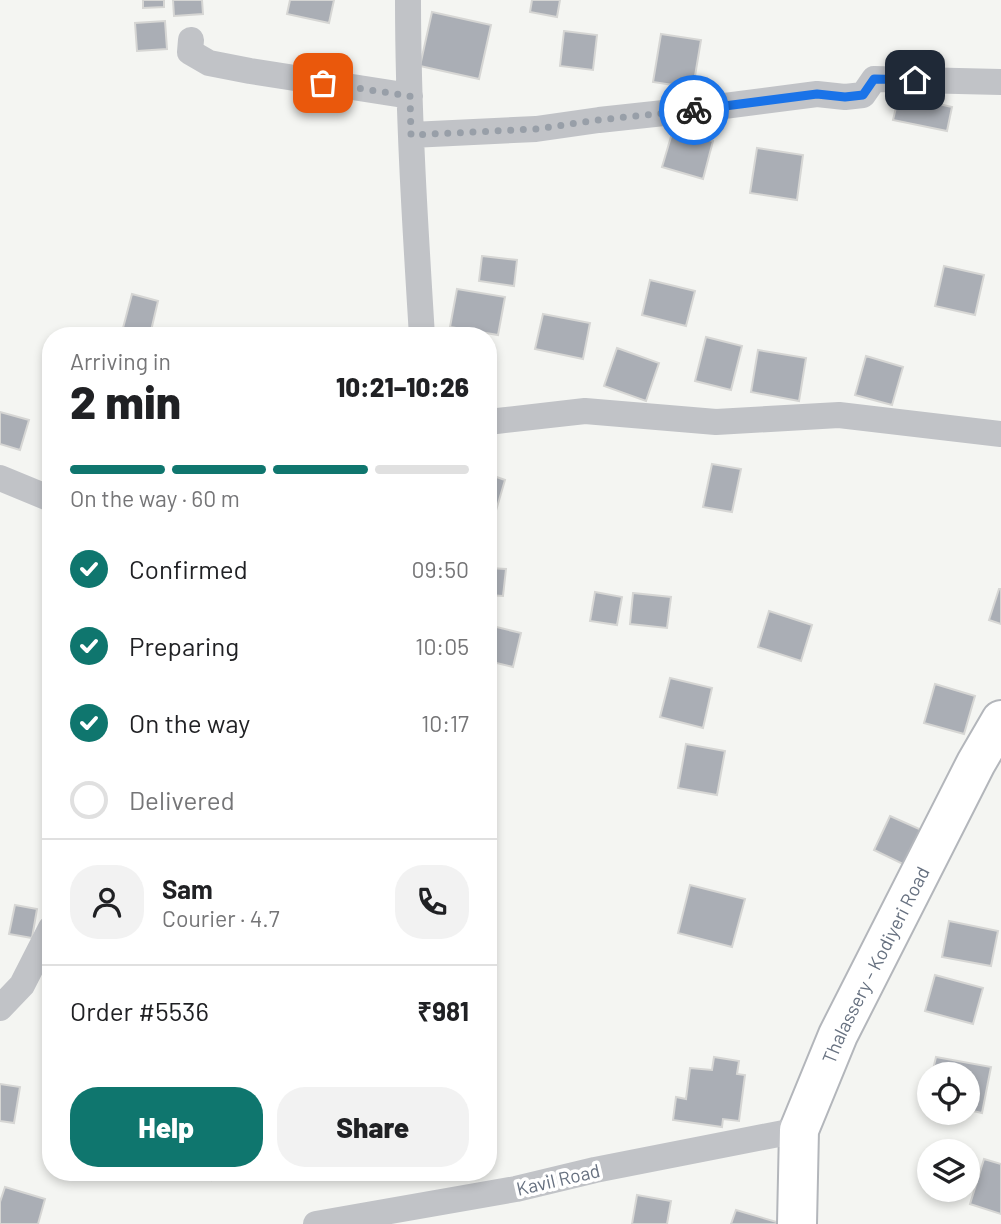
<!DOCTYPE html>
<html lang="en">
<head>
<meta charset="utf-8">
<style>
  body { margin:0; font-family:Barlow,sans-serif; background:#f2f2f2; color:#202124; height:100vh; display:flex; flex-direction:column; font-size:26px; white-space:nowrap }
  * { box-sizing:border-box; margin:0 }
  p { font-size:23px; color:#757577 }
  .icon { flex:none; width:38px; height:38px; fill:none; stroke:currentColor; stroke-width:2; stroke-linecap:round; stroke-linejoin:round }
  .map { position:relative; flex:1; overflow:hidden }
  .side { position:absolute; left:42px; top:327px; width:455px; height:854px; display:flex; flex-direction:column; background:#fff; border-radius:28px; box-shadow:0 4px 10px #0003 }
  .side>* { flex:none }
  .buttons { position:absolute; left:917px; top:1062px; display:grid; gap:14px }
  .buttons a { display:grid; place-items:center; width:63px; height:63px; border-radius:50%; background:#fff; box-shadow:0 4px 10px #0003; font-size:35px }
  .pin { position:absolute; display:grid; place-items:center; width:60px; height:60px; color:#fff; margin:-30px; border-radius:14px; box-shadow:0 4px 10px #0006 }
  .courier { position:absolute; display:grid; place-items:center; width:70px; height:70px; margin:-35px; border:5px solid #1a73e8; border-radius:50%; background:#fff; color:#222; box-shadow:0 2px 9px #0007 }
  .headline em { font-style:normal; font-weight:800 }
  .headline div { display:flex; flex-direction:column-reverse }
  .headline { display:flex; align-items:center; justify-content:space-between; height:119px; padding:0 28px }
  h1 { font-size:46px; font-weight:800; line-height:52px }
  .bar { display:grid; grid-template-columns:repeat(4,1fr); gap:10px 7px; align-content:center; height:84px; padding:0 28px }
  .bar i { height:9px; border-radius:5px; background:#e0e0e0 }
  .bar .active { background:#0f766e }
  .bar p { grid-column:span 4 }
  .line { display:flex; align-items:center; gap:18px; padding:0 28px; border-top:2px solid #e0e0e0 }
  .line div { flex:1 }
  .round { display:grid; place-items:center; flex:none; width:74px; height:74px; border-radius:28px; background:#f2f2f2 }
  ol { padding:0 28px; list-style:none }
  li { display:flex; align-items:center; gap:21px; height:77px }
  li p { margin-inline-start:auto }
  li .icon { padding:7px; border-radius:50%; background:#0f766e; color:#fff; stroke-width:4 }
  li:last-child { color:#757577 }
  li i { width:38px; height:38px; border:4px solid #e0e0e0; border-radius:50% }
  .button { display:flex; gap:14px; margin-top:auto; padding:14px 28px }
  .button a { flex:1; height:80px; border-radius:28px; background:#0f766e; color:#fff; font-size:28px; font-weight:800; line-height:80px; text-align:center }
  .button a+a { background:#f2f2f2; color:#202124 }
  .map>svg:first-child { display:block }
</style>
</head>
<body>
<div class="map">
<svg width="1001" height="1224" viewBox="0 0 1001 1224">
  <rect width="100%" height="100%" fill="#f4f5f2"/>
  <path fill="#aaaeb5" stroke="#d6d6d4" stroke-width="2" d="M143 0H164V7L143 8Z
    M173 0H202L203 14 174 16Z
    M290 0H334L329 23 287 14Z
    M532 0H560L557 17 530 12Z
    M432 12 491 25 479 79 420 66Z
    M165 21 167 49 137 51 135 23Z
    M564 31 597 35 593 70 560 66Z
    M661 34 701 40 693 88 653 82Z
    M899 95 952 107 947 131 893 120Z
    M673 130 713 141 703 179 662 167Z
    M757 148 803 155 797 200 750 193Z
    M482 256 517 260 514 286 479 281Z
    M944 266 984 275 975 315 935 306Z
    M650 280 695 291 686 326 642 315Z
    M457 289 505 297 498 335 450 327Z
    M132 294 158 301 150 335 123 328Z
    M543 314 590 323 583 359 535 349Z
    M706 337 742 346 731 390 695 381Z
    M617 348 659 363 646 401 604 386Z
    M758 350 806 358 799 401 751 392Z
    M866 356 903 367 892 405 855 395Z
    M0 412 29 420 20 450 0 444Z
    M712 464 741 469 732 512 703 507Z
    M488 474 505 480 495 514 488 511Z
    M488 568 506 569 503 596 488 595Z
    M999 589H1001V624L989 620Z
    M595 592 622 597 617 625 590 621Z
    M633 593 671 597 667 628 630 624Z
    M769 611 812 625 801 661 758 647Z
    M488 625 521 633 513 667 488 661Z
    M670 678 712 688 703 728 660 717Z
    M935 684 975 696 964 734 924 723Z
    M686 744 725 751 717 795 678 788Z
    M890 816 926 832 909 867 874 850Z
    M690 885 745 899 732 947 678 933Z
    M15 905 37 909 32 938 9 934Z
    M949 921 998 931 991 966 942 957Z
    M935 975 983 988 973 1024 925 1011Z
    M714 1057 739 1061 737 1074 745 1075 739 1121 723 1119 722 1127 673 1120 676 1097 686 1099 690 1068 712 1070Z
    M936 1057 991 1067 982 1113 968 1110V1074H932Z
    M0 1084 20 1087 14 1123 0 1121Z
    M984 1159 1001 1164V1214L970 1204Z
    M167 1172H213L211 1180Z
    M5 1187 45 1199 38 1224H0V1202Z
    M637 1195 671 1201 667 1224H632Z
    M736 1210 780 1223 779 1224H731Z"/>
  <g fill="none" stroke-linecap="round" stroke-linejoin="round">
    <g stroke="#b3b6bb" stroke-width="42">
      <g id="secondary">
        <path id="s1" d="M797 1224 799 1130 838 1035 976 763 1001 720"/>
      </g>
    </g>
    <path stroke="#c1c3c7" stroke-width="26" d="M408 0C408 112 415 224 422 336
      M191 40 190 52 209 63 250 71 410 96
      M411 135 536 129 599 120 701 109 817 94 845 97 863 95 874 79 1001 82
      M488 422 585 411 716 422 839 415 1001 434
      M0 478 51 499
      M0 1008 22 985 51 928
      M316 1224 516 1189 595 1170 799 1130"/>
    <use href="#secondary" stroke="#fff" stroke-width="38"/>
  </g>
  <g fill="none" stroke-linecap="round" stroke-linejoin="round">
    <path stroke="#989fa8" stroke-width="7" stroke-dasharray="0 12.6" d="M323 83 410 96 411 135 536 129 598 120 694 110"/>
    <path stroke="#1a73e8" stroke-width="9" d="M694 110 817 94 845 97 863 95 874 79 915 80"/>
  </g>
  <g text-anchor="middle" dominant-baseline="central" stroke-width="7" stroke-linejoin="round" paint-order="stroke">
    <g font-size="19" fill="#677180" stroke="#fff">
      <text stroke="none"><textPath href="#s1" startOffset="276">Thalassery - Kodiyeri Road</textPath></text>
      <text transform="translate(558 1179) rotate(-13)">Kavil Road</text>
    </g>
  </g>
</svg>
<div class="buttons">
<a><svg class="icon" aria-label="locate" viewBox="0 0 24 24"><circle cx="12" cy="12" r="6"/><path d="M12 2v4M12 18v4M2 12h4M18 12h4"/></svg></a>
<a><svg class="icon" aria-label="layers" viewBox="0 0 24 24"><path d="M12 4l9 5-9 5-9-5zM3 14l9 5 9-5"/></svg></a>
</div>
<div class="pin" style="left:323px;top:83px;background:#ea580c"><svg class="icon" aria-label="bag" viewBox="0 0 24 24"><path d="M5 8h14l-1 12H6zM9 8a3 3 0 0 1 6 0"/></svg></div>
<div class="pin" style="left:915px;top:80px;background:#1f2937"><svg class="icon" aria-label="home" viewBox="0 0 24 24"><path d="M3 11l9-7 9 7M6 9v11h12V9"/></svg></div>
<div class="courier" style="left:694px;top:110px"><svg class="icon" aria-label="bike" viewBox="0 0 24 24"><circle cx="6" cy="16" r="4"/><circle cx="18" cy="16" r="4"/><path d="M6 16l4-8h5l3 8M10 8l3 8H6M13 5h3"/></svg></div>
<section class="side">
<div class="headline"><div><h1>2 min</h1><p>Arriving in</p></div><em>10:21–10:26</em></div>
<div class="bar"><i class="active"></i><i class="active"></i><i class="active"></i><i></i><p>On the way · 60 m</p></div>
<ol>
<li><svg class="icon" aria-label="check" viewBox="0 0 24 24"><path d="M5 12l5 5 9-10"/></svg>Confirmed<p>09:50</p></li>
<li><svg class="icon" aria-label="check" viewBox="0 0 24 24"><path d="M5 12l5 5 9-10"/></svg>Preparing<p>10:05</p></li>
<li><svg class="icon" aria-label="check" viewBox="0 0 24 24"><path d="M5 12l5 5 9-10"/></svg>On the way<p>10:17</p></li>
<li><i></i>Delivered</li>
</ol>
<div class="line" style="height:126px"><a class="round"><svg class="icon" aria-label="person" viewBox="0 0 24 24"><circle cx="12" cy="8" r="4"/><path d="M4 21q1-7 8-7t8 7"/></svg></a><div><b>Sam</b><p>Courier · 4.7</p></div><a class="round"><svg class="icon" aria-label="phone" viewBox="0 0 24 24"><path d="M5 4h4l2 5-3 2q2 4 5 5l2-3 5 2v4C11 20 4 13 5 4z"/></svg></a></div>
<div class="line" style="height:91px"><div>Order #5536</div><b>₹981</b></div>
<div class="button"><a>Help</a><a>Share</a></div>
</section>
</div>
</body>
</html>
